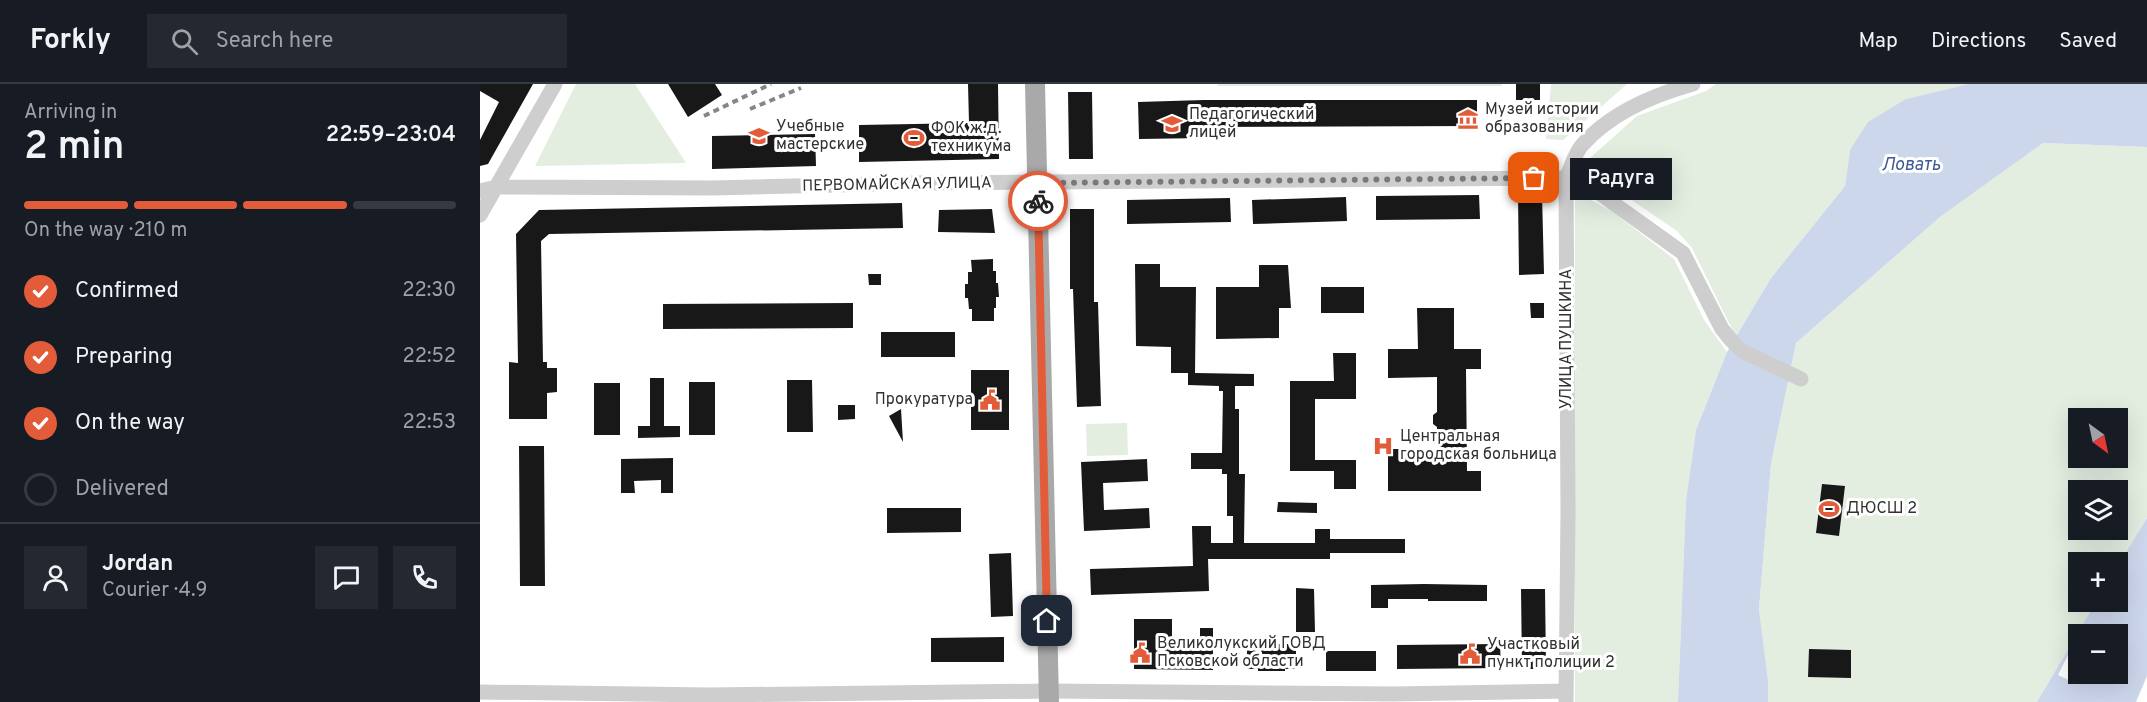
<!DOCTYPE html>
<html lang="en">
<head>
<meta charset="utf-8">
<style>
  body { margin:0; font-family:Overpass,sans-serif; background:#242831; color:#f1f3f6; height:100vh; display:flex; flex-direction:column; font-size:22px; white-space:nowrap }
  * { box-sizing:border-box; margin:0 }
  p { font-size:20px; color:#9ea1a6 }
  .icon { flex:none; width:33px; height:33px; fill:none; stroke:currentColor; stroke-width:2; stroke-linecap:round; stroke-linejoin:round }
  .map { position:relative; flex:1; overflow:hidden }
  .panel { display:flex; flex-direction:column; background:#171b24; width:480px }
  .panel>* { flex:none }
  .needle { width:39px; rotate:147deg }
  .tools { position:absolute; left:1588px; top:324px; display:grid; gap:12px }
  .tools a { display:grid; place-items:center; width:60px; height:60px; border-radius:0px; background:#171b24; box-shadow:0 6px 24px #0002; font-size:30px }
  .pin { position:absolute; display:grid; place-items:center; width:51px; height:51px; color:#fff; margin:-26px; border-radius:12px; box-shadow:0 3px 9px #0006 }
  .courier { position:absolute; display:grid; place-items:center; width:60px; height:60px; margin:-30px; border:4px solid #e25c39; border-radius:50%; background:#fff; color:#222; box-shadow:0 2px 8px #0007 }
  .bubble { position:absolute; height:42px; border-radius:0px; background:#171b24; box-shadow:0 6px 24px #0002; font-size:20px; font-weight:600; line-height:42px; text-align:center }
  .summary em { font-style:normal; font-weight:600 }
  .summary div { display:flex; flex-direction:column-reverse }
  .summary { display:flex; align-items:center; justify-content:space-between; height:102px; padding:0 24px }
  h1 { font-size:39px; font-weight:600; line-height:45px }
  .bar { display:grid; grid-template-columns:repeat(4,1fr); gap:9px 6px; align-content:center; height:72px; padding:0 24px }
  .bar i { height:8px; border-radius:4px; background:#363941 }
  .bar .selected { background:#e25c39 }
  .bar p { grid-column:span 4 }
  .line { display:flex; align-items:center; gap:15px; padding:0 24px; border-top:2px solid #363941 }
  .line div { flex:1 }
  .round { display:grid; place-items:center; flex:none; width:63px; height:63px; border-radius:0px; background:#242831 }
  ol { padding:0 24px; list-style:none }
  li { display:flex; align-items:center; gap:18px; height:66px }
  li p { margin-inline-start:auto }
  li .icon { padding:6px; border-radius:50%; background:#e25c39; color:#fff; stroke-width:4 }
  li:last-child { color:#9ea1a6 }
  li i { width:33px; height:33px; border:3px solid #363941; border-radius:50% }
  header { display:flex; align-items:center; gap:36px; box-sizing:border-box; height:84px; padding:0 30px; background:#171b24; border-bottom:2px solid #363941 }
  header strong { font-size:28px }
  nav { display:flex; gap:33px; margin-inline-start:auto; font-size:21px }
  .search { width:420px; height:54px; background:#242831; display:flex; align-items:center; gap:15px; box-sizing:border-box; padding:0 21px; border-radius:0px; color:#9ea1a6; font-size:22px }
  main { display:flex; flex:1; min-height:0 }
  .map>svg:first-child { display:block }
</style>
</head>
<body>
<header>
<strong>Forkly</strong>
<div class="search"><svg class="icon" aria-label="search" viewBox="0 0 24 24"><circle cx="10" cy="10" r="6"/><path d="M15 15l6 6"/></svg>Search here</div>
<nav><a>Map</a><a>Directions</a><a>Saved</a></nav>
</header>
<main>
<section class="panel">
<div class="summary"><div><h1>2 min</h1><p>Arriving in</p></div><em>22:59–23:04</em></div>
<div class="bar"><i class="selected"></i><i class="selected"></i><i class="selected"></i><i></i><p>On the way · 210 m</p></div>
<ol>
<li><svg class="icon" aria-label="check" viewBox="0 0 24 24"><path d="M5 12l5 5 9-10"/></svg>Confirmed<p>22:30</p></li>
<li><svg class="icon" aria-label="check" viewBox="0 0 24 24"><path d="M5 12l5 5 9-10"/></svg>Preparing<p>22:52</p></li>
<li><svg class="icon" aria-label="check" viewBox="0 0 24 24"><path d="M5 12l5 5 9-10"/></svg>On the way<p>22:53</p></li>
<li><i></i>Delivered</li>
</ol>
<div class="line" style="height:108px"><a class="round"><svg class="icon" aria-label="person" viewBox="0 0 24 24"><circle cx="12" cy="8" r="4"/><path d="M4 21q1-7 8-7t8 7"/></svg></a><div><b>Jordan</b><p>Courier · 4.9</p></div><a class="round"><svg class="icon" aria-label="chat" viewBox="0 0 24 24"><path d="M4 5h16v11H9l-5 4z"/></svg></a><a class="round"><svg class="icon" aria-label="phone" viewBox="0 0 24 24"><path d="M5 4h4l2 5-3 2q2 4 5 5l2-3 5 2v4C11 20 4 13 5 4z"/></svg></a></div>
</section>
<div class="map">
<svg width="1667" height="618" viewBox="0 0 1667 618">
  <rect width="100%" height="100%" fill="#fff"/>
  <path fill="#e3ede0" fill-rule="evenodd" d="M96 0H155L206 79 55 82Z
    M737 0H1022V2H738Z
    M1071 0H1147L1083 56 1066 55Z
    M1236 0H1488L1426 15 1370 66 1365 102 1291 194 1256 253 1212 164 1197 147 1115 91 1110 74 1157 32 1226 7Z
    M1563 59 1667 63V434L1638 481V478H1599V518H1616L1557 618H1288V596L1279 525 1291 380 1316 259 1460 133ZM1599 334H1638V374H1599ZM1599 406H1638V446H1599Z
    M1095 107 1133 128 1194 175 1224 236 1247 268 1216 346 1206 416 1198 618H1095Z
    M647 339 648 371 607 372 606 340Z"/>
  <path fill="#cdd7ec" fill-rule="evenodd" d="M1488 0H1667V63L1563 59 1460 133 1316 259 1291 380 1279 525 1288 596V618H1198L1206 416 1216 346 1247 268 1291 194 1365 102 1370 66 1388 38 1426 15Z
    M1667 434V592L1656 618H1557L1616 518H1638V481ZM1599 550H1638V590H1599Z"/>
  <path fill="#fff" d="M1592 563 1599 567V580L1591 597 1578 591Z"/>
  <path fill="#181818" d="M0 0H53L8 80 0 82V56L19 18 0 7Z
    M188 0H235L242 11 208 33Z
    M488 0H518L519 75 379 78V41L489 39Z
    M1036 0H1060V16H1036Z
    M588 8H612L613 75H589Z
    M724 16H997V42L724 43V54L659 55 658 18Z
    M335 50 336 82 232 85V52Z
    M1038 110H1062L1064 190 1039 191Z
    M999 111 1000 135 896 136V112Z
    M866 113 867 137 773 140 772 116Z
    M750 114 751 138 647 140V116Z
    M422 119 423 144 69 150 61 157 63 278H67V284H77V308L67 309V335H29V278L38 279 36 150 59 126Z
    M512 125 515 149 458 148 459 126Z
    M590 125H614V218H618L621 322 597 323 593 205H590Z
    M513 175V187H516V199H518L519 213H516V224H514V237H492V225H489L488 214H485V200H488V188H492L491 176Z
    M655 180H680V203H716L715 289 774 290V302H755V325H759V390H765L764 459H835V445H850V455H925V469H850V475H728L729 507 611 511 610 485 713 482 712 442H731V459H753V432H747V390H742V385H711V369H742L743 307H739V302L708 301V289H691V263L656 262Z
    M779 181H808L811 224H799V254L736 255V203H779Z
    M388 190H401V201H389Z
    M841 203H884V229H841Z
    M373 219V244L183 245V220Z
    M1050 219H1064V234H1051Z
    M937 224H974V265H1001V285H986L987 387H1001V407H908V365H957V343L953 340V331L957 328V293L908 294V265H938Z
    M401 248H475V273H401Z
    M853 269H876V315H835V376H876V405H854V387H810V297H854Z
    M491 286H529V346H491Z
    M170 294H184V342H200V353L158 354V342H170Z
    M307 296H332L333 348H307Z
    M209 298H235V351H209Z
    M114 299H140V351H114Z
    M358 321H375V335L358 336Z
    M421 325 423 358 409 332Z
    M39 362H64L65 502H40Z
    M193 374V409H181V396L154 397 155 409H141V375Z
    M667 375 668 397 623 399 624 426 669 424 670 444 604 447 601 378Z
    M1342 400 1365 402 1359 452 1336 449Z
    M798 418 837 419V429L797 428Z
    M407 424H481V448L407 449Z
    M531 469 533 532 511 533 509 470Z
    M944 500 1007 501V517H948V515H908V524H891V501Z
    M816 504 834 505 835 548H816Z
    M1041 505H1065L1066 585H1042Z
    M654 535H692V563H720V544H733V586L654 585Z
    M524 553V578H451V554Z
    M767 560H816V585H805V587H778V585H767Z
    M1020 560 1021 584 917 585V561Z
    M1329 565 1371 566V594L1328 593Z
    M846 567H896V587H846Z"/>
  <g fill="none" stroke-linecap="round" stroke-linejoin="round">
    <path stroke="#cecece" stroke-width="15" d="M0 107 17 103 233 104 437 99 1086 94 1112 104 1203 169 1242 245 1251 256 1262 267 1321 295
      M0 131 75 0
      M0 608 231 611 569 607 913 610 1086 607
      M1086 618 1088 428 1086 94C1091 84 1095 68 1103 60 1132 28 1173 11 1213 0"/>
    <path stroke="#a9a9a9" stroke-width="20" d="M555 0 569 618"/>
    <path stroke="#868686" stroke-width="4" stroke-dasharray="6 4.5" stroke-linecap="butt" d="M270 25 321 4
      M224 32 291 0"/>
  </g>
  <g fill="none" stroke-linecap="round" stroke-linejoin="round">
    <path stroke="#797979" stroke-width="6" stroke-dasharray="0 10.8" d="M558 117V99L1054 94"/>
    <path stroke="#e25c39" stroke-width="8" d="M558 117 567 537"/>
  </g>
  <defs>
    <g id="museum-bare" transform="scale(1.62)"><path d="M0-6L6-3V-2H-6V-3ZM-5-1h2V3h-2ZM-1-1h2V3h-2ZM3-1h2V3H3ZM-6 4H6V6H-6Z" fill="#e25c39" stroke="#fff" stroke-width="2.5" paint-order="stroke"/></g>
    <g id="school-bare" transform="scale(1.62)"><path d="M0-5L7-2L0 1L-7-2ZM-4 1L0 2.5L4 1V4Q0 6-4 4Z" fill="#e25c39" stroke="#fff" stroke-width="2.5" paint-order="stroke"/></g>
    <g id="university-bare" transform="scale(1.62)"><path d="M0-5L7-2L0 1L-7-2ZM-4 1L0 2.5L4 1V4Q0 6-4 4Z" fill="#e25c39" stroke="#fff" stroke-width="2.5" paint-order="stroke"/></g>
    <g id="stadium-bare" transform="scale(1.62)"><path d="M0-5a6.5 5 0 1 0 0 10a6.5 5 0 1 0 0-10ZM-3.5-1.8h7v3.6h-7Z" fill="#e25c39" stroke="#fff" stroke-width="2.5" paint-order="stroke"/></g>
    <g id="civic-bare" transform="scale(1.62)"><path d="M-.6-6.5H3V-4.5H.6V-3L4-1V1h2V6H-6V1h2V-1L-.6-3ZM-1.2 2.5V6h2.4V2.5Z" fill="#e25c39" stroke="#fff" stroke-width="2.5" paint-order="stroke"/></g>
    <g id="hospital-bare" transform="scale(1.62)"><path d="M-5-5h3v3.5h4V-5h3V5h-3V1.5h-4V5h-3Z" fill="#e25c39" stroke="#fff" stroke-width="2.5" paint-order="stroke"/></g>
  </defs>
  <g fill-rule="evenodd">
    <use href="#museum-bare" x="988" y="35"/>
    <use href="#school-bare" x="692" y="40"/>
    <use href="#university-bare" x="279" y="52"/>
    <use href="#stadium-bare" x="434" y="54"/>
    <use href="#civic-bare" x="510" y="316"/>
    <use href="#hospital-bare" x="903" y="362"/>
    <use href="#stadium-bare" x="1349" y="425"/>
    <use href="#civic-bare" x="660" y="569"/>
    <use href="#civic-bare" x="990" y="570"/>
  </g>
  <g text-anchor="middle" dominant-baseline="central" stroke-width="6" stroke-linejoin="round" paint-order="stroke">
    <g font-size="16" fill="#313131" stroke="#fff" text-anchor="start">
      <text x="1005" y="26">Музей истории<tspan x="1005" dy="18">образования</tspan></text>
      <text x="709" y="31">Педагогический<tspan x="709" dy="18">лицей</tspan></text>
      <text x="296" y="43">Учебные<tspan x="296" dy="18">мастерские</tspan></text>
      <text x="451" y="45">ФОК ж.д.<tspan x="451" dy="18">техникума</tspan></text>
      <text x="493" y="316" text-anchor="end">Прокуратура</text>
      <text x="920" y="353">Центральная<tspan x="920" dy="18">городская больница</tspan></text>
      <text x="1366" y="425">ДЮСШ 2</text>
      <text x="677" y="560">Великолукский ГОВД<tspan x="677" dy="18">Псковской области</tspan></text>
      <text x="1007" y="561">Участковый<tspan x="1007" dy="18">пункт полиции 2</tspan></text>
    </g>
    <g font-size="16" fill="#313131" stroke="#fff">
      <text transform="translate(417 101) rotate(-1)">ПЕРВОМАЙСКАЯ УЛИЦА</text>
      <text transform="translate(1087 255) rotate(-90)">УЛИЦА ПУШКИНА</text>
    </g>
    <g font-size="18" font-style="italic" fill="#3f5b93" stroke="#fff">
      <text x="1431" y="81">Ловать</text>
    </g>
  </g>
</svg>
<div class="tools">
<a><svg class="needle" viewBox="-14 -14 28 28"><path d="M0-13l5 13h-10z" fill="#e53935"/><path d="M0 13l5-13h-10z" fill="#9ea1a6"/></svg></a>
<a><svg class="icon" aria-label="layers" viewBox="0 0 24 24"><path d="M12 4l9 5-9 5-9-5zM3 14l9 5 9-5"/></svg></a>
<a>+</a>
<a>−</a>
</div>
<div class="pin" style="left:1054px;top:94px;background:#ea580c"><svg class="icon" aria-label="bag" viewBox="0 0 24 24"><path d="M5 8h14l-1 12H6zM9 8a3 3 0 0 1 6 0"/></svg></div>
<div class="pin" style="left:567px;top:537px;background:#1f2937"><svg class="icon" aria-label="home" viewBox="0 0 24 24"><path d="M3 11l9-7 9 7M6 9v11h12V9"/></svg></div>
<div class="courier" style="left:558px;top:117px"><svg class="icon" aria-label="bike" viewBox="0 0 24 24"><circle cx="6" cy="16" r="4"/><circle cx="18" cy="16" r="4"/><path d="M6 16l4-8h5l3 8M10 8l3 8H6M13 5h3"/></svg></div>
<div class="bubble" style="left:1090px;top:74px;width:102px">Радуга</div>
</div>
</main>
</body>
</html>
